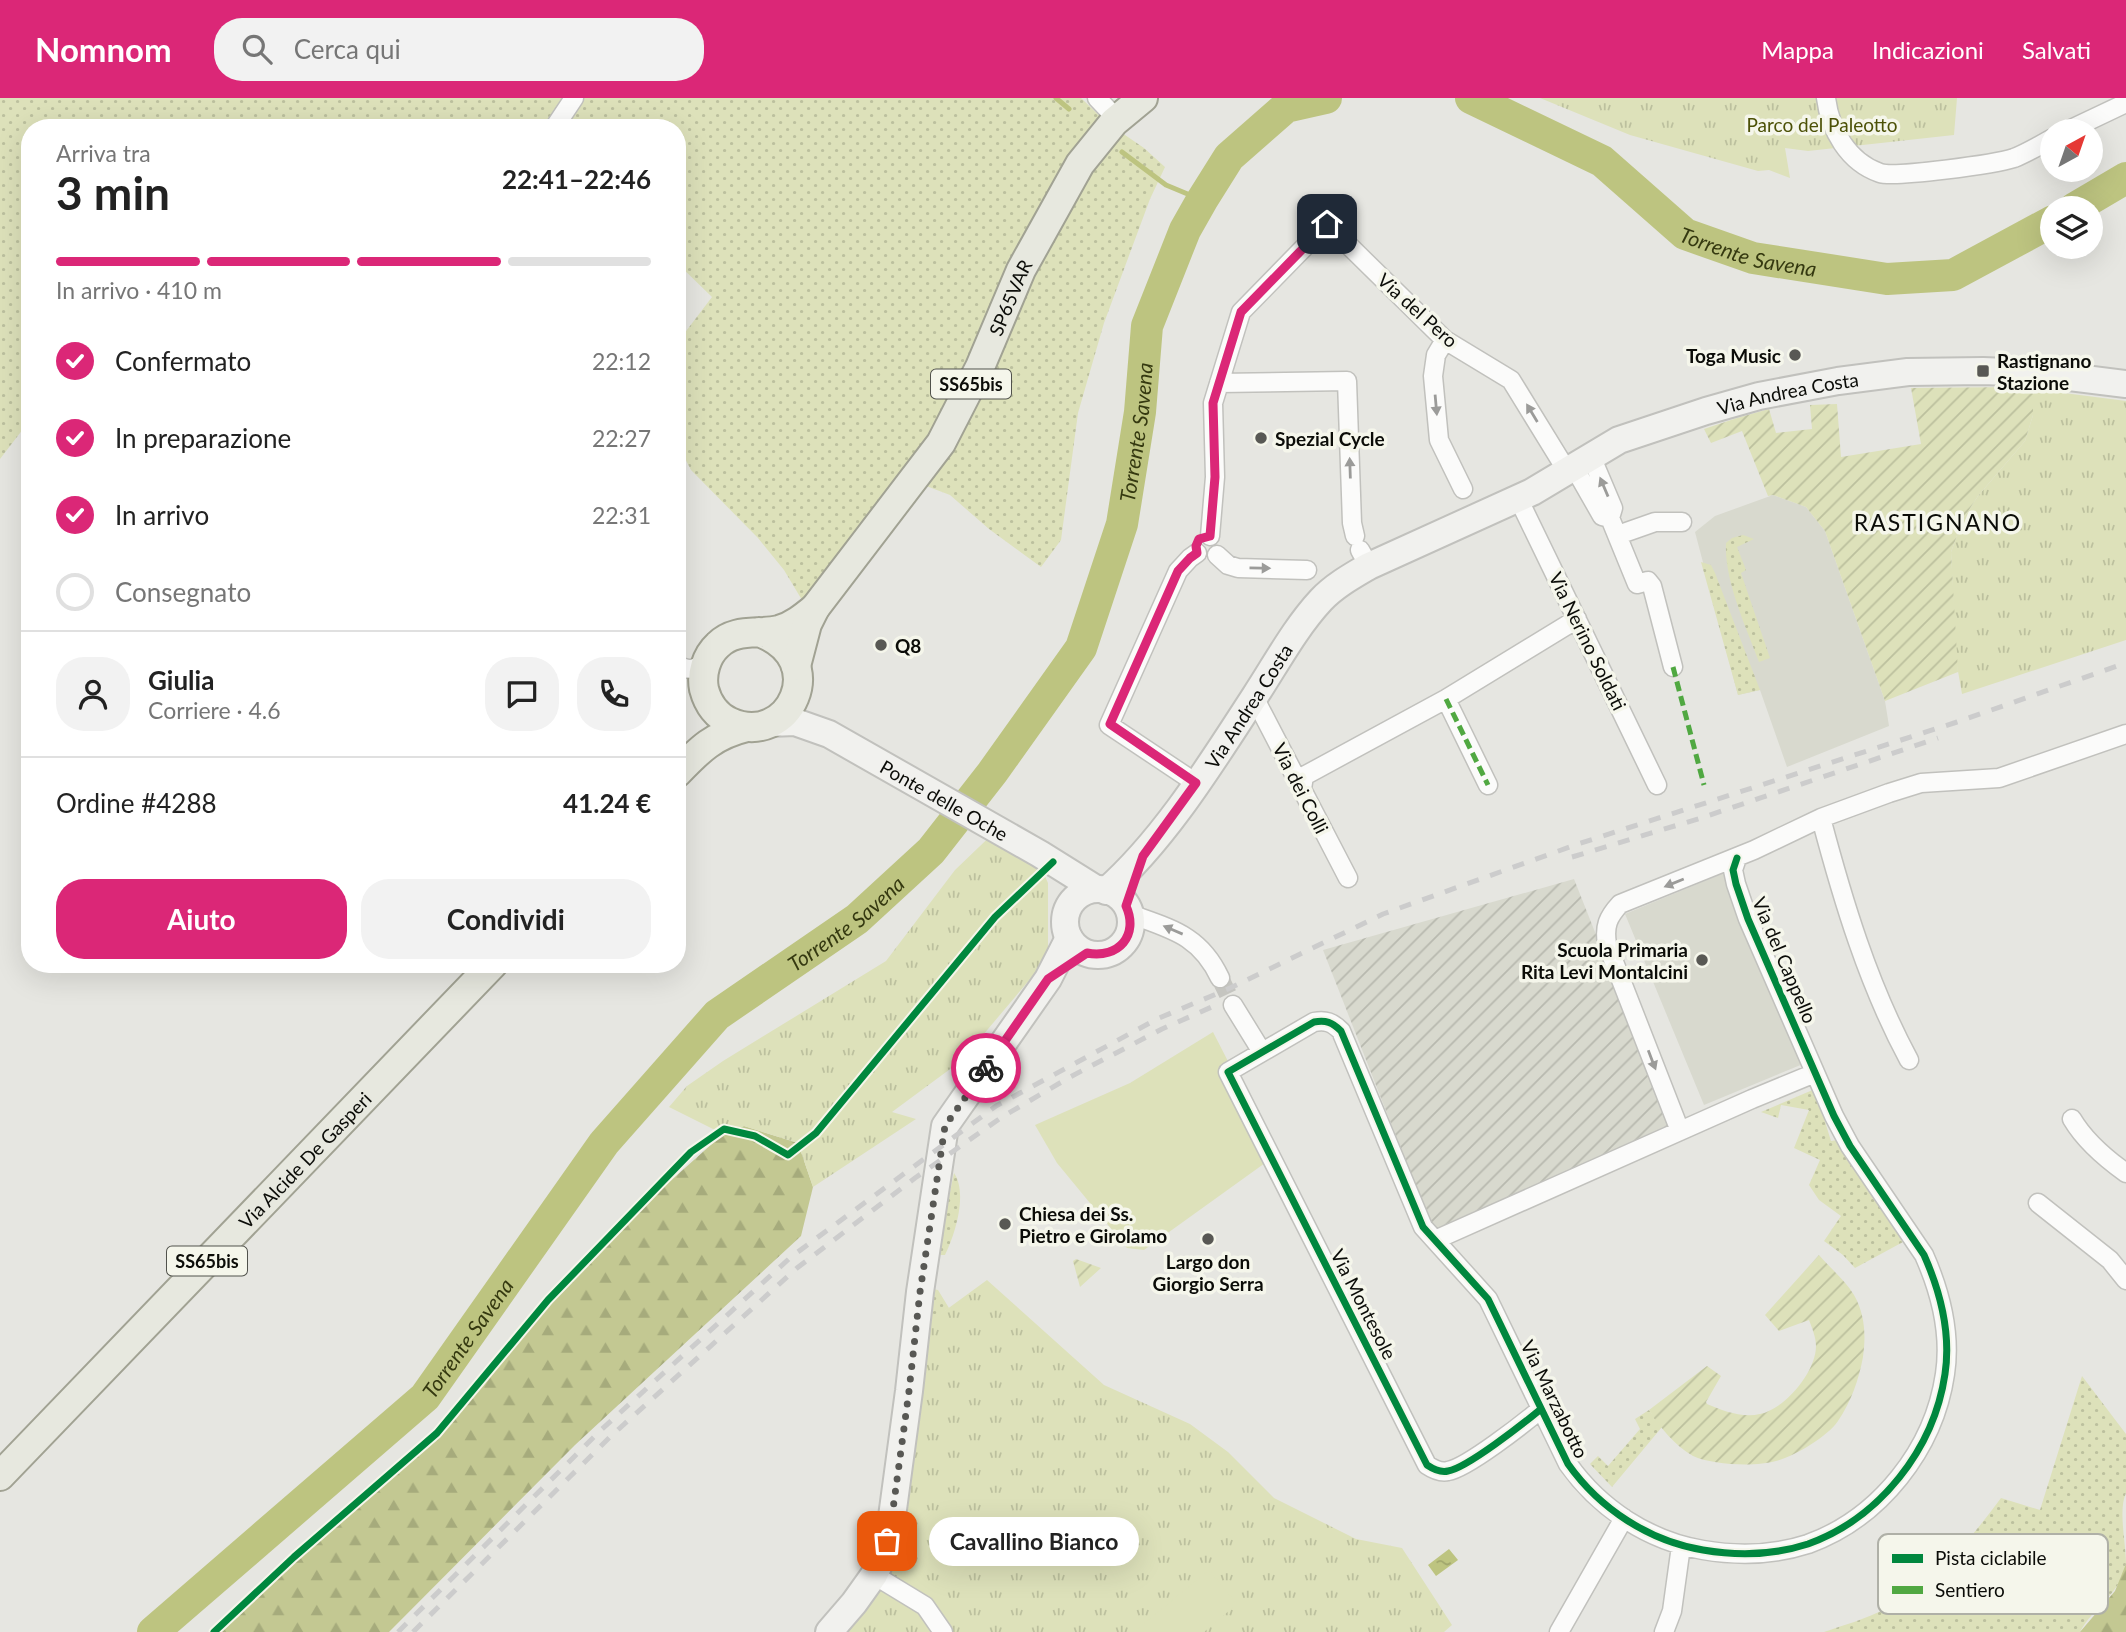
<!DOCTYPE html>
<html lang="it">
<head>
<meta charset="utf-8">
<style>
  body { margin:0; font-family:Lato,sans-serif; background:#f2f2f2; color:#222; height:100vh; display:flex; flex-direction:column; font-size:26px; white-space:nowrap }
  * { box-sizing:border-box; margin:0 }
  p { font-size:23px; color:#767676 }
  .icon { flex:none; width:38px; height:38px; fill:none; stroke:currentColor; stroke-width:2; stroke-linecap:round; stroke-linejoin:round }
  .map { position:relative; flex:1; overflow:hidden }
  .panel { position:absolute; left:21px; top:21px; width:665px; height:854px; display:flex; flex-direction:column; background:#fff; border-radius:28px; box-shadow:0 7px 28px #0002 }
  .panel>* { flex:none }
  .needle { width:46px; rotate:40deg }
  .tools { position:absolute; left:2040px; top:21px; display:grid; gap:14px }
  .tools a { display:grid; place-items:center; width:63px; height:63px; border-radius:50%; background:#fff; box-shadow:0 7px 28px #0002; font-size:35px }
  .pin { position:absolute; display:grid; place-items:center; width:60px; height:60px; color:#fff; margin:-30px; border-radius:14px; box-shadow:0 4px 10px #0006 }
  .courier { position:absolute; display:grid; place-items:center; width:70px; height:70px; margin:-35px; border:5px solid #db2777; border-radius:50%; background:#fff; color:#222; box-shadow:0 2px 9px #0007 }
  .bubble { position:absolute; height:49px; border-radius:24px; background:#fff; box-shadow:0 7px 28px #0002; font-size:23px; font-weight:700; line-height:49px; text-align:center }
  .headline em { font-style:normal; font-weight:700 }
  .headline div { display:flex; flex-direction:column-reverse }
  .headline { display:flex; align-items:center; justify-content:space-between; height:119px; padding:0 35px }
  h1 { font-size:46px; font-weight:700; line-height:52px }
  .bar { display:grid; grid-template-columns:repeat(4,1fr); gap:10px 7px; align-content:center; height:84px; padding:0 35px }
  .bar i { height:9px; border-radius:5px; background:#e0e0e0 }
  .bar .current { background:#db2777 }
  .bar p { grid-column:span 4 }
  .line { display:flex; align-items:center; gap:18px; padding:0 35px; border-top:2px solid #e0e0e0 }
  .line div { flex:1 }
  .round { display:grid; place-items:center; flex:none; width:74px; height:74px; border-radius:28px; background:#f2f2f2 }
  ol { padding:0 35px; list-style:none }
  li { display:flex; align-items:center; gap:21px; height:77px }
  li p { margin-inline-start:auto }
  li .icon { padding:7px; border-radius:50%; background:#db2777; color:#fff; stroke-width:4 }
  li:last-child { color:#767676 }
  li i { width:38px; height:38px; border:4px solid #e0e0e0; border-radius:50% }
  .action { display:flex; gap:14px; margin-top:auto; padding:14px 35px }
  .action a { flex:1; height:80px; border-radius:28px; background:#db2777; color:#fff; font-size:28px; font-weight:700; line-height:80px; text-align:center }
  .action a+a { background:#f2f2f2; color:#222 }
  header { display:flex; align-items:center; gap:42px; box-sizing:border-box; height:98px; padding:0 35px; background:#db2777; color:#fff }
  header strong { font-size:33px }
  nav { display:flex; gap:38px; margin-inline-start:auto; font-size:24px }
  .search { width:490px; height:63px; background:#f2f2f2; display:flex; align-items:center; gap:18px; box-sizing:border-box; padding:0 24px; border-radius:28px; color:#767676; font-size:26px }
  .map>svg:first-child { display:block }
</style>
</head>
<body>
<header>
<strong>Nomnom</strong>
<div class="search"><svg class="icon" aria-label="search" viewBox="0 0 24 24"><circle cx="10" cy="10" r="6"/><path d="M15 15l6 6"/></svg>Cerca qui</div>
<nav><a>Mappa</a><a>Indicazioni</a><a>Salvati</a></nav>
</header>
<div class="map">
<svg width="2126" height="1534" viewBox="0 0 2126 1534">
  <defs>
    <pattern id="industrial-furrows" width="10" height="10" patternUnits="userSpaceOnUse" patternTransform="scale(1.75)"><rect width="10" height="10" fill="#d8d9ce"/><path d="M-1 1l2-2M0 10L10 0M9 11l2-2" fill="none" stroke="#b8b9af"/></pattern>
    <pattern id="grass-dots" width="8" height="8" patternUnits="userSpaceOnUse" patternTransform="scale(1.75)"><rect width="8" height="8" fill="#dde1ba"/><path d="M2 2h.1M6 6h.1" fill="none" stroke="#bcc09e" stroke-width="1.8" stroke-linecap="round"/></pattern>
    <pattern id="forest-firs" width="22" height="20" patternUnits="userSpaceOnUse" patternTransform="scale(1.75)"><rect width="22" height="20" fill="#c3c892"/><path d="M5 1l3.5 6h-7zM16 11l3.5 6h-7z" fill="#a6ab7c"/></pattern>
    <pattern id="park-tufts" width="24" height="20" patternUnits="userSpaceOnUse" patternTransform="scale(1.75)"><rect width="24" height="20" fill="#dde1ba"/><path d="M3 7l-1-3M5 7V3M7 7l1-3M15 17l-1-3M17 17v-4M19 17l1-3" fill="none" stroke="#bcc09e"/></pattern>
    <pattern id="garden-furrows" width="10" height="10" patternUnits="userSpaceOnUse" patternTransform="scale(1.75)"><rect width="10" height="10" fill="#dde1ba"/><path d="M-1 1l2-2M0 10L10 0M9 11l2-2" fill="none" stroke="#bcc09e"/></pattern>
    <pattern id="water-ripples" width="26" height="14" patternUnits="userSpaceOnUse" patternTransform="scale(1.75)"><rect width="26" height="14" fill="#bdc480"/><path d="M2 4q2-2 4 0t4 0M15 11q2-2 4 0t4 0" fill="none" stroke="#a1a76d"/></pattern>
  </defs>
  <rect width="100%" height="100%" fill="#e6e6e1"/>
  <path fill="#d8d9ce" d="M1773 397 1806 409 1825 433 1885 603 1889 628 1787 669 1760 592 1738 597 1695 434 1715 418Z
    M1724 775 1803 966 1704 1007 1625 816Z"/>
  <path fill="url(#industrial-furrows)" d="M1574 781 1672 1029 1437 1143 1323 852Z"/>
  <path fill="url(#grass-dots)" d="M0 0H1081L1106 24 1144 50 1165 69 1150 101 1104 225 1078 315 1061 442 1041 469 989 431 950 397 913 383 808 512 784 472 758 440 691 372 677 345V245L712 199 677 165V30H30V322L0 361Z
    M1743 437 1754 441 1737 449 1746 472 1741 475 1770 560 1759 564C1746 529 1724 482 1726 445L1732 440Z
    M1701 464 1711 467 1715 475 1760 592 1738 597Z
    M1815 991 1831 1043 1838 1042 1854 1071 1903 1144 1855 1170 1843 1157 1824 1143 1841 1118 1819 1102 1809 1087 1820 1062 1794 1050 1809 1012 1781 1007 1778 1020 1761 1014Z
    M954 1075C968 1095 955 1137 945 1157H940L939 1147Z
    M933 1191 938 1192 949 1210 928 1226Z
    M2082 1278 2126 1336V1395C2118 1412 2126 1445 2126 1466 2120 1497 2093 1509 2080 1534H1824C1844 1527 1866 1521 1885 1511 1933 1486 1970 1442 2001 1400L2040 1412Z
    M1649 1312 1662 1329 1612 1389 1590 1366 1598 1358 1608 1368 1640 1331 1635 1321Z"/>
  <path fill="url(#forest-firs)" d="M744 1028 798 1045 813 1089 801 1138 575 1347 389 1534H220L448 1321 534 1219 638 1112 723 1036Z
    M2126 1466V1534H2080L2115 1493Z"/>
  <path fill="url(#park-tufts)" d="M1540 0H1957L1954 37 1808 53 1785 50 1790 80 1769 72 1758 73 1630 37Z
    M2033 291 2126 303V542L1962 596 1956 562 1951 454 1963 421 1978 398 2025 343 2033 317Z
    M1004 725 1028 740 1048 785V851L1037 873 961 963 892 1014 916 1021 813 1089 798 1045 744 1028 723 1036 669 1009 687 988 723 963 886 863 955 772Z
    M987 1182 1104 1287 1190 1326 1228 1354 1274 1400 1356 1441 1402 1450 1452 1527 1444 1534H831L863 1494 924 1228Z"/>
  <path fill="url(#garden-furrows)" d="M2017 289 2033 291V317L2025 343 1978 398 1963 421 1951 454 1958 574 1885 603 1825 433 1806 409 1773 397 1768 398 1742 333 1711 345 1704 331 1737 320 1769 311 1776 335 1812 331 1810 307 1837 306 1841 359 1921 346 1911 290Z
    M1819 1157C1830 1170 1845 1182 1854 1197 1865 1216 1866 1238 1863 1259 1859 1281 1851 1304 1838 1323 1827 1339 1795 1358 1776 1363 1756 1369 1712 1367 1693 1358 1675 1348 1660 1329 1649 1312L1707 1268 1721 1278 1706 1304 1707 1306C1723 1313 1742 1320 1760 1316 1785 1311 1816 1274 1816 1248 1816 1239 1812 1230 1809 1222L1779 1233 1765 1217Z
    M1076 1161 1101 1170 1080 1189 1073 1163Z"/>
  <path fill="#dde1ba" d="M1213 934 1276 1057 1144 1152 1127 1150 1057 1065 1035 1027 1130 985Z
    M1209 1472 1237 1506 1204 1534H1136L1135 1533Z"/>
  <path fill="url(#water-ripples)" d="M1449 1451 1458 1462 1436 1478 1428 1467Z"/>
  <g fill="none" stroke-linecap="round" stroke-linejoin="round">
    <path stroke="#bdc480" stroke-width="5" d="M1056 0 1069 11
      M1122 54 1166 87 1202 102"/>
    <g stroke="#bdc480" stroke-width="32">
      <path id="s1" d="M1471 0 1602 63 1685 136 1753 160 1887 181 1953 177 2053 123"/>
      <path d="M2075 110 2126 80"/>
      <path id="s2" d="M153 1534 425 1299 604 1045 717 917 857 821 931 753 992 675 1081 550 1122 426 1140 314 1147 228 1185 132 1202 102 1229 59 1286 9 1326 0"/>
    </g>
    <path stroke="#c5c5c0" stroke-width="18" stroke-dasharray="18 9" stroke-linecap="butt" d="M1220 880 1233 907"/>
    <g stroke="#c1c1bd" stroke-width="21">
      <path id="minor" d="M1097 0 1115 19 1119 20
        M1826 0C1830 32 1848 64 1880 75 1894 80 1996 66 2014 60 2027 55 2040 47 2053 40
        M554 30 574 0
        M2067 33 2126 5
        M1445 242 1436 257 1433 278 1439 342 1463 391
        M1219 285 1347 283 1352 425 1355 438
        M1591 358 1613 410 1610 420 1637 486 1648 483 1652 488 1673 569
        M1574 369 1602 418 1610 420
        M1518 400 1657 687
        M1618 437 1655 424H1682
        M1210 438 1215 379 1213 305 1241 214 1327 126 1445 242 1511 282 1567 373
        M1360 452 1369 468
        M1217 457 1228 467 1238 470 1307 472
        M677 567C692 575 698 570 709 559
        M1254 599 1348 780
        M1446 601 1488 687
        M1196 685 1109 627 1178 473 1190 460 1197 455
        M1302 691 1304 678 1446 601 1577 521
        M1821 720C1843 803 1868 886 1909 962
        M1130 816C1171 831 1200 837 1220 880
        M1233 907 1262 954
        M2072 1021C2085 1043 2105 1060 2126 1075
        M1680 1033 1607 846C1604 828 1608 819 1620 806L1754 752 1821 720 1889 695 1921 685 1999 680 2126 636
        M2038 1105 2110 1162 2126 1182
        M1435 1142 1752 1001 1815 975
        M1541 1311C1524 1325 1467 1370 1448 1373 1440 1375 1433 1371 1427 1367L1228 974 1314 924C1326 922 1332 924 1341 933L1423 1129 1488 1201 1568 1366C1600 1411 1649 1443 1703 1452 1738 1458 1774 1457 1808 1446 1880 1420 1934 1351 1945 1276 1951 1236 1940 1193 1924 1157L1850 1048 1834 1018 1748 821 1736 786 1733 772 1737 760
        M874 1477 925 1508 943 1534
        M1559 1534 1624 1420
        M1664 1534 1672 1513 1681 1448"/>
    </g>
    <g stroke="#c1c1bd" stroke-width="30">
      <g id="secondary">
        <path id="s3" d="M770 625 795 624 829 636 1040 756 1096 791"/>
        <circle cx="1098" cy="824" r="33"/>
        <path id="s4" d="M1106 793C1165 741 1212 664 1255 598 1276 566 1295 530 1321 502 1334 488 1352 478 1369 468L1532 394 1619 342 1706 313 1759 298 1838 283 1908 274 1983 273 2037 275 2126 286"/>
        <path d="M829 1534 854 1505 874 1477 882 1460 891 1426 909 1293 920 1194 945 1028 1048 881 1069 840"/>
      </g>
    </g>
    <g stroke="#a1a293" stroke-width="32">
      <g id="primary">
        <path d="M759 534C833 561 789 651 730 624 717 618 708 606 704 591 701 576 706 558 718 547 735 530 757 537 779 532 793 528 804 519 815 510"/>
        <path id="s5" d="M796 568 807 526 815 510 941 345 980 269 1021 172 1080 66 1114 24 1143 0"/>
        <path d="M677 675C700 651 714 637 747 629"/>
        <path id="s6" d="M0 1378 493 866"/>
      </g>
    </g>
    <use href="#minor" stroke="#fbfbfa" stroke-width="18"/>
    <use href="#secondary" stroke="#f1f1ee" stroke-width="26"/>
    <use href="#primary" stroke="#e7e8df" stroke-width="28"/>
    <path stroke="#ccc" stroke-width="5" stroke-dasharray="12 12" stroke-linecap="butt" d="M1572 759 1701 720 1938 640
      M398 1534 601 1332 791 1159 996 1008 1157 921 1228 891 1383 816 1578 746 1957 624 2126 565
      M413 1534 610 1339 797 1170 915 1080 1002 1019 1070 979 1162 931 1214 908"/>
    <path stroke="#50a841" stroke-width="5" stroke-dasharray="10 5" stroke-linecap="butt" d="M1673 569 1704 687
      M1446 601 1488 687"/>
    <g stroke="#f5f6eb" stroke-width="11">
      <path id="cycleway" d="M1541 1311C1524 1325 1467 1370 1448 1373 1440 1375 1433 1371 1427 1367L1228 974 1314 924C1326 922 1332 924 1341 933L1423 1129 1488 1201 1568 1366C1600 1411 1649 1443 1703 1452 1738 1458 1774 1457 1808 1446 1880 1420 1934 1351 1945 1276 1951 1236 1940 1193 1924 1157L1850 1048 1834 1018 1748 821 1736 786 1733 772 1737 760
        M214 1534 294 1459 437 1335 548 1202 691 1054 724 1031 755 1038 788 1057 816 1035 995 819 1053 764"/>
    </g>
    <use href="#cycleway" stroke="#00873e" stroke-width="7"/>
  </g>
  <defs><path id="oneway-solid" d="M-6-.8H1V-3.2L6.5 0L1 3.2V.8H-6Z" transform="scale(1.75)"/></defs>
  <g fill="#9b9b99">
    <use href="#oneway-solid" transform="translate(1436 307) rotate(85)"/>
    <use href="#oneway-solid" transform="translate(1532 315) rotate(-121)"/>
    <use href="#oneway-solid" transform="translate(1350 370) rotate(-92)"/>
    <use href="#oneway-solid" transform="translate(1604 389) rotate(-113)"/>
    <use href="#oneway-solid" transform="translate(1260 470) rotate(1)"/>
    <use href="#oneway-solid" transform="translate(1674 785) rotate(158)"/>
    <use href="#oneway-solid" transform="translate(1173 832) rotate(-157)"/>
    <use href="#oneway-solid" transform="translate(1652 962) rotate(69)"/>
  </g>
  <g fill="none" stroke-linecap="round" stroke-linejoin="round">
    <path stroke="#585854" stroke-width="7" stroke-dasharray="0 12.6" d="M887 1443 891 1426 909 1293 920 1194 945 1028 986 970"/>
    <path stroke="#db2777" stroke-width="9" d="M986 970 1048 881 1087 855C1119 861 1139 837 1126 808L1143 758 1196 685 1110 626 1178 473 1190 460 1197 455 1196 448 1199 441 1210 438 1215 379 1213 305 1241 214 1327 126"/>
  </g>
  <g fill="#585854" stroke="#f5f6eb" stroke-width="2.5">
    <circle cx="1795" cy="257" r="7"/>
    <rect x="1976" y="266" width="14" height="14" rx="3.5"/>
    <circle cx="1261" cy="340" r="7"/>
    <circle cx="881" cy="547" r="7"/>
    <circle cx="1702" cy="862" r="7"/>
    <circle cx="1005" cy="1126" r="7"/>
    <circle cx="1208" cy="1141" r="7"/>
  </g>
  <g text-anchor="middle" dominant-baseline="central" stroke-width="7" stroke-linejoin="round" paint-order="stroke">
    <g fill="#f5f6eb" stroke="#51524c" stroke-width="2">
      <rect x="931" y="271.5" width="80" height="29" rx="5"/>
      <rect x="167" y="1148.5" width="80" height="29" rx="5"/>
    </g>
    <g font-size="18" font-weight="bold" fill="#0b0c08">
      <text x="971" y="286">SS65bis</text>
      <text x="207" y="1163">SS65bis</text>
    </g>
    <g font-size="19" fill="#4c5107" stroke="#f5f6eb">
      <text x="1822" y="26">Parco del Paleotto</text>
    </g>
    <g font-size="19" fill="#0b0c08" stroke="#f5f6eb">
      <text stroke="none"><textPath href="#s5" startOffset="430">SP65VAR</textPath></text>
      <text transform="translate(1418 212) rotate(42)">Via del Pero</text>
      <text stroke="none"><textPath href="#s4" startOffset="878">Via Andrea Costa</textPath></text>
      <text transform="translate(1588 543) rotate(64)">Via Nerino Soldati</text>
      <text stroke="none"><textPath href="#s4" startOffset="234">Via Andrea Costa</textPath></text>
      <text transform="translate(1301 690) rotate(63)">Via dei Colli</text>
      <text stroke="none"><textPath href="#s3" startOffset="194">Ponte delle Oche</textPath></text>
      <text transform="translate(1785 862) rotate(67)">Via del Cappello</text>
      <text stroke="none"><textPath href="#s6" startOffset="439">Via Alcide De Gasperi</textPath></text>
      <text transform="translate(1364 1206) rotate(63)">Via Montesole</text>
      <text transform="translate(1555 1301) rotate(64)">Via Marzabotto</text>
    </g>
    <g font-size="19" font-weight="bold" fill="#0b0c08" stroke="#f5f6eb" text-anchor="start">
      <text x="1781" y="257" text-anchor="end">Toga Music</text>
      <text x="1997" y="262">Rastignano<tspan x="1997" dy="22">Stazione</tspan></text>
      <text x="1275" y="340">Spezial Cycle</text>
      <text x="895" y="547">Q8</text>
      <text x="1688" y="851" text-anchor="end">Scuola Primaria<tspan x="1688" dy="22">Rita Levi Montalcini</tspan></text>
      <text x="1019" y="1115">Chiesa dei Ss.<tspan x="1019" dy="22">Pietro e Girolamo</tspan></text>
      <text x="1208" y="1163" text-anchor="middle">Largo don<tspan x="1208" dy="22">Giorgio Serra</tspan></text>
    </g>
    <g font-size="21" font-style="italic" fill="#353910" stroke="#f5f6eb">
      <text stroke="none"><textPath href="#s1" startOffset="322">Torrente Savena</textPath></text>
      <text stroke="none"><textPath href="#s2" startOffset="1587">Torrente Savena</textPath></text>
      <text stroke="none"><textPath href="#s2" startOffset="999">Torrente Savena</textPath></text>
      <text stroke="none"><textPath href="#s2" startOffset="432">Torrente Savena</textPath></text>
    </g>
    <g font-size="23" letter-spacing="2" fill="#0b0c08" stroke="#f5f6eb">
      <text x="1938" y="424">RASTIGNANO</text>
    </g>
  </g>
  <rect x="1878" y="1436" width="230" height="80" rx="10" fill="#f5f6eb" stroke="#afb0a7" stroke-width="2"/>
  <rect x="1892" y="1456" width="31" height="9" fill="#00873e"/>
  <rect x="1892" y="1488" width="31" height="8" fill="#50a841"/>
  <g font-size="19" fill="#0b0c08">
    <text x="1935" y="1467">Pista ciclabile</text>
    <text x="1935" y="1499">Sentiero</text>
  </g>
</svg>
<div class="tools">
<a><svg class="needle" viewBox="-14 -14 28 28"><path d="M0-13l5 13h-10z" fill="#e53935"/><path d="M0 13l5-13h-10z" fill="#767676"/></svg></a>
<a><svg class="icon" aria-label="layers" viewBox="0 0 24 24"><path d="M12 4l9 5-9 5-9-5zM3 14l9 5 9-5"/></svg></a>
</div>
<div class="pin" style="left:887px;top:1443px;background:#ea580c"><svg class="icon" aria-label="bag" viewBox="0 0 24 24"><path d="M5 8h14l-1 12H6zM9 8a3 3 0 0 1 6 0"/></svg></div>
<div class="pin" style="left:1327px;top:126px;background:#1f2937"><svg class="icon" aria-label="home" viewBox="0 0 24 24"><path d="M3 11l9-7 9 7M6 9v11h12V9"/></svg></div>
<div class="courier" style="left:986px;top:970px"><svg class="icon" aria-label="bike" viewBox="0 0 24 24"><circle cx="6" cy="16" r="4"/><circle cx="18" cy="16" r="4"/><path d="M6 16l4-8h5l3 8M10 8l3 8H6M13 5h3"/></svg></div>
<div class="bubble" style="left:929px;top:1419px;width:210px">Cavallino Bianco</div>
<section class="panel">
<div class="headline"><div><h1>3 min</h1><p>Arriva tra</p></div><em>22:41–22:46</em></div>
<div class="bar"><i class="current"></i><i class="current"></i><i class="current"></i><i></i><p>In arrivo · 410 m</p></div>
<ol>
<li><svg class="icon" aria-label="check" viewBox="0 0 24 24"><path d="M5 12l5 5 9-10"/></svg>Confermato<p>22:12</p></li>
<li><svg class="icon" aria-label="check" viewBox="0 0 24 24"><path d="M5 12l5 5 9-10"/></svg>In preparazione<p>22:27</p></li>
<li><svg class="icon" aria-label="check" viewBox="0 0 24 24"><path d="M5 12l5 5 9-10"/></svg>In arrivo<p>22:31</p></li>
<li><i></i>Consegnato</li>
</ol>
<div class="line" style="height:126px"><a class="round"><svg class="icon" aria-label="person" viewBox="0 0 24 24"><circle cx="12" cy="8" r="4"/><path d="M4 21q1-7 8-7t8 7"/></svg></a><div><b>Giulia</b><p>Corriere · 4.6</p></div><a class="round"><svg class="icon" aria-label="chat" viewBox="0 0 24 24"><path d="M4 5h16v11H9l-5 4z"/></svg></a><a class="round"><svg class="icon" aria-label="phone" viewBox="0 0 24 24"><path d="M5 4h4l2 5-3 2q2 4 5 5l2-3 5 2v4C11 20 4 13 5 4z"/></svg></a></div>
<div class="line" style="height:91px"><div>Ordine #4288</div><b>41.24 €</b></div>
<div class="action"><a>Aiuto</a><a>Condividi</a></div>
</section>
</div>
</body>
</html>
